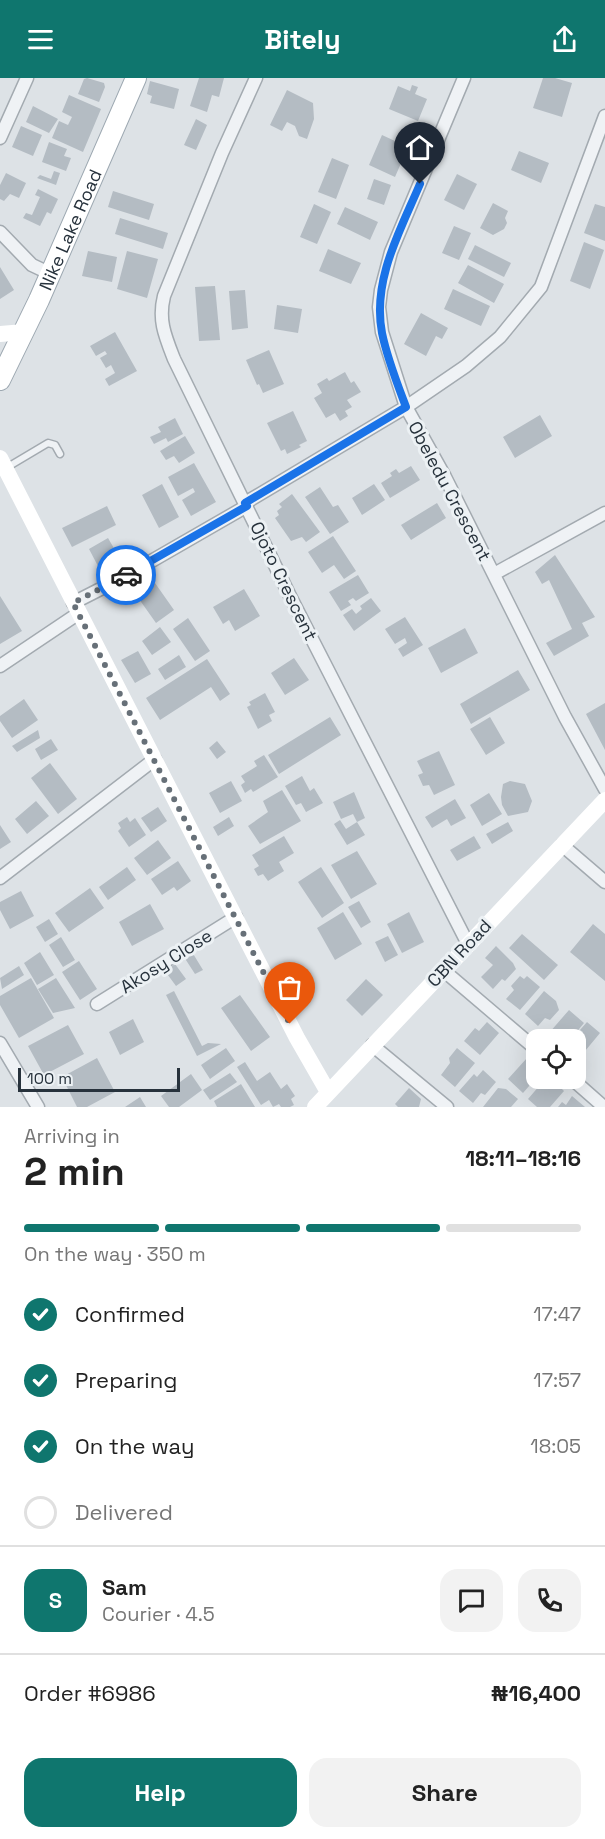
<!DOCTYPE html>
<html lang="en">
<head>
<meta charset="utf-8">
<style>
  body { margin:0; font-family:"Space Grotesk",sans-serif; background:#f2f2f2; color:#222; height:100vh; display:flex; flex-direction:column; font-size:22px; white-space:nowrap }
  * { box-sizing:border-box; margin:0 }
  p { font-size:20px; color:#767676 }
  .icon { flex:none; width:33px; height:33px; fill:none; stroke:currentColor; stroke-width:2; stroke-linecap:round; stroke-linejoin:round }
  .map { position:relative; height:1029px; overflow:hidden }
  .sheet { display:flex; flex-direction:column; background:#fff; flex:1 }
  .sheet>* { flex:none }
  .buttons { position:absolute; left:526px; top:951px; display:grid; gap:12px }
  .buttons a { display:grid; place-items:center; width:60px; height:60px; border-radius:12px; background:#fff; box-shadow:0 6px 24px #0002; font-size:30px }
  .scale { position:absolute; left:18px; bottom:15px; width:162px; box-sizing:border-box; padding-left:6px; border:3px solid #27323c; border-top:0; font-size:16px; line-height:21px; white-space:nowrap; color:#27323c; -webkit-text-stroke:4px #ecf1f4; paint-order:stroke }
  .pin { position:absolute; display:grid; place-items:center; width:51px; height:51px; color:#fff; margin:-62px -26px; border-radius:50% 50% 50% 0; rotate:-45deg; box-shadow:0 0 6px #0007 }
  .pin .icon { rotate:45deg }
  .courier { position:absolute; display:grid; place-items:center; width:60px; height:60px; margin:-30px; border:4px solid #1a73e8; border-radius:50%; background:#fff; color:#222; box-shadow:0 2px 8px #0007 }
  .summary em { font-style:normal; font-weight:700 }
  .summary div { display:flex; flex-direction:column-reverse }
  .summary { display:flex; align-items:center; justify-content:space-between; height:102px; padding:0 24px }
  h1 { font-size:39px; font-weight:700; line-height:45px }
  .bar { display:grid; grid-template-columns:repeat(4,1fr); gap:9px 6px; align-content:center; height:72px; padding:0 24px }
  .bar i { height:8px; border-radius:4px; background:#e0e0e0 }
  .bar .selected { background:#0f766e }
  .bar p { grid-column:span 4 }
  .line { display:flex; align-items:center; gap:15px; padding:0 24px; border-top:2px solid #e0e0e0 }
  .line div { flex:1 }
  .round { display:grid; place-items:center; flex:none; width:63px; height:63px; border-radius:18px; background:#f2f2f2 }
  ol { padding:0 24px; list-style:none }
  li { display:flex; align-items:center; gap:18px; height:66px }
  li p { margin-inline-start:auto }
  li .icon { padding:6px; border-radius:50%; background:#0f766e; color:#fff; stroke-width:4 }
  li:last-child { color:#767676 }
  li i { width:33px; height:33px; border:3px solid #e0e0e0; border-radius:50% }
  .primary-button { display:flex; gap:12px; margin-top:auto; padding:12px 24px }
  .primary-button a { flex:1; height:69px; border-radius:18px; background:#0f766e; color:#fff; font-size:24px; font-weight:700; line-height:69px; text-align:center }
  .primary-button a+a { background:#f2f2f2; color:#222 }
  header { display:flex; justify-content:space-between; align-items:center; height:78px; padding:0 24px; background:#0f766e; color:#fff; font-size:27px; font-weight:700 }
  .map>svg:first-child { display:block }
</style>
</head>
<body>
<header><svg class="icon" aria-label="menu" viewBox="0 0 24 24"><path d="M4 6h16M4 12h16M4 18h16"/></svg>Bitely<svg class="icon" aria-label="share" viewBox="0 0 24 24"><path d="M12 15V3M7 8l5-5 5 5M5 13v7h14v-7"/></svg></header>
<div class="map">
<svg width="605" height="1029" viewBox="0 0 605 1029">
  <rect width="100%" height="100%" fill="#dde2e6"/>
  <path fill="#b4bcc3" d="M87 0 104 5 105 9 99 24 78 16 84 1Z
    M199 0H224L219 19 212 17 207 34 190 28Z
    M543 0H555L572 5 562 39 533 30Z
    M150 3 179 11 174 31 150 25 152 18 147 16Z
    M412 7 418 9 415 16 427 21 418 43 389 31 398 8 410 13Z
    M287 12 313 25 314 41 307 61 299 58 295 48 287 44 282 53 270 47Z
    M69 17 101 31 83 74 52 60 59 43 68 47 72 39 62 34Z
    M33 28 58 41 49 55 26 44Z
    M196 41 207 47 196 72 184 67Z
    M21 48 42 57 33 78 12 69Z
    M382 57 408 69 395 99 369 87Z
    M49 64 67 71 64 78 71 80 66 93 42 84Z
    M519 73 549 85 541 105 511 92Z
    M332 80 349 87 336 121 318 114Z
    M54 93 60 95 56 107 37 100 40 97 51 101Z
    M6 95 26 105 19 120 10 116 4 123 0 121V107Z
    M457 96 477 106 464 132 444 122Z
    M374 101 391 107 384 127 367 121Z
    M38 111 58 121 51 136 47 134 40 148 23 140 26 135 32 137 40 119 35 117Z
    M113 113 154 126 149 142 108 129Z
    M493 125 508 133 505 140 507 145 504 151 493 157 480 150Z
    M314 126 331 134 317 166 300 159Z
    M595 126 605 129V163L584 155Z
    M345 129 378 144 370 162 337 146Z
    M120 140 168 155 163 171 115 156Z
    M454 148 471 155 459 182 442 175Z
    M584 164 604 172 590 211 570 203Z
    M475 167 511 185 504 199 468 181Z
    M328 171 361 185 351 206 319 193Z
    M88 173 117 179 112 204 82 198Z
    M127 173 158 181 147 220 117 211Z
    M468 187 504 206 494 225 458 205Z
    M0 189 14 212 0 221Z
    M215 208 220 262 199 263 195 209Z
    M453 211 490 228 481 248 444 231Z
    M245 212 248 250 232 252 229 213Z
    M277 227 302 231 298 255 274 251Z
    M421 235 448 250 442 261 436 258 426 278 404 266Z
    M115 254 137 293 109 308 105 301 115 295 111 287 106 290 100 280 107 276 105 273 96 278 90 268Z
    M269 272 284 306 263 315 259 306 257 307 246 282Z
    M345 294 351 305 354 303 361 314 347 322 352 329 345 333 348 338 340 343 335 335 326 340 314 320 322 315 317 306 327 300 329 303Z
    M293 333 307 363 299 367 301 369 287 376 285 371 281 373 267 345Z
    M540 337 552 358 515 380 503 359Z
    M175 340 183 356 168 364 166 360 154 366 150 359 161 354 158 349Z
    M185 358 195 375 179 385 174 378 166 382 160 373Z
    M194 385 216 424 191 438 182 422 195 414 193 410 178 418 168 399Z
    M411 388 420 402 390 420 381 405 392 398 390 395 396 391 399 395Z
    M162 406 179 439 159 450 142 417Z
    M374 406 385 422 362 437 352 420Z
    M320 409 333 429 338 427 349 444 330 456 305 419Z
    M292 416 320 454 306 464 302 459 291 463 275 440 279 437 277 433 282 429 279 426Z
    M437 425 446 440 411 462 401 447Z
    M107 428 116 447 72 469 62 450Z
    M333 458 356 493 344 501 334 487 322 495 308 474Z
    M108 460 119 479 99 490 89 471Z
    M555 477 595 539 582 545 589 558 554 578 546 565 572 551 549 502 542 506 535 494Z
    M358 497 369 515 356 523 353 520 348 523 351 527 341 533 329 514Z
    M155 505 174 532 156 545 139 521 146 516 144 513Z
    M244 511 260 538 235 553 229 542 223 546 213 529Z
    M0 518 22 553 0 566Z
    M371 520 381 533 354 553 343 537 352 531 356 536 362 531 360 528Z
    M405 539 423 567 403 579 398 571 407 565 405 560 395 566 385 551Z
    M188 540 210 573 195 583 173 551Z
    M160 549 171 564 152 577 142 563Z
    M465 550 478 575 441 595 428 570Z
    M138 573 151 596 135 605 121 582Z
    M179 577 186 589 165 602 158 591Z
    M294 580 309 602 285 617 271 595Z
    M207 581 230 616 220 623 211 609 160 642 146 620Z
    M518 592 530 612 471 646 460 626Z
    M265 615 275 634 269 637 272 643 258 651 247 629 251 627 249 624Z
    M24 621 38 642 12 660 0 643V638Z
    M605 625V672L586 636Z
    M330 639 341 657 279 696 268 677Z
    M490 639 505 665 486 677 470 651Z
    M38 652 40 660 17 674 12 668Z
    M51 661 58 672 41 682 35 671Z
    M217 663 226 674 217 681 209 670Z
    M439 673 455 707 434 717 429 707 423 708 418 697 423 695 417 683Z
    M264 677 278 699 253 714 251 711 245 715 241 707 245 704 241 698 257 688 254 683Z
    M50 685 77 721 58 736 31 700Z
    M302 698 310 713 314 710 323 725 306 734 301 725 296 727 285 708Z
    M231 703 242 723 220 735 209 715Z
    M510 703 525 706 532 723 528 734 508 738 502 727 501 719 503 706Z
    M282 712 301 743 260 766 248 748 268 734 263 723Z
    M354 714 365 740 357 744 353 736 341 741 333 724Z
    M489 715 502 736 482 748 470 727Z
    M455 721 466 740 451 748 447 741 432 750 425 739Z
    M36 723 49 738 27 756 15 741Z
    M158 729 167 743 151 754 141 740Z
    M127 739 130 744 135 740 146 757 129 769 118 753 121 750 118 745Z
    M229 739 234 748 218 758 213 749Z
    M340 742 346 751 357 744 365 757 347 767 334 746Z
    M508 744 513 753 492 766 486 756Z
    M0 747 11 764 0 771Z
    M284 758 294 775 279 784 284 793 268 803 263 796 258 798 254 791 259 788 252 777Z
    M474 758 481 770 457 783 450 772Z
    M158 762 171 780 147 797 134 780Z
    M357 773 377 806 351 821 331 787Z
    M178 783 191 803 177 813 174 809 162 817 151 801Z
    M127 789 136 802 108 822 99 809Z
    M321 789 344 825 322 840 298 804Z
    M90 810 104 830 69 854 55 835Z
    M21 813 34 838 10 851 0 832V824Z
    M359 823 371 844 361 850 348 829Z
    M150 826 164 851 132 868 119 844Z
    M343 834 362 866 335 882 317 850Z
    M409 834 424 864 402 875 387 846Z
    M49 841 58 856 45 864 36 849Z
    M593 846 605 856V903L570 874Z
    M522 856 558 887 544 902 509 870Z
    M388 858 398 877 385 884 375 864Z
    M61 859 75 882 63 889 49 867Z
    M496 868 513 885 516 891 505 903 502 901 493 911 481 899 493 887 485 880Z
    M40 874 54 897 37 907 24 885Z
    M192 874 203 892 195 896 184 879Z
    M79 883 97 911 80 922 62 894Z
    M175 886 186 901 176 908 165 893Z
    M19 888 24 897 2 911 0 900Z
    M520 898 524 901 527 898 540 909 520 932 506 921 514 912 511 908Z
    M31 900 54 940 19 960 0 927V918Z
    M56 900 75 930 53 935 38 911Z
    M366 901 383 917 362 938 346 922Z
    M174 913 202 968 208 965 221 966 197 978 166 917Z
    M544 913 556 923 559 932 550 942 545 940 538 948 525 936Z
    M240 917 270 959 251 973 221 930Z
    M569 932 584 945 570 962H556L549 955Z
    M133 941 144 964 120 977 109 954Z
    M487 944 499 955 480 977 464 963 475 950 479 953Z
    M587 944 600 955 576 984V962L583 954 580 952Z
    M68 947 84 976 44 997 28 968Z
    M226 970 235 983 210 1001 201 987Z
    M457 970 475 985 455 1009 441 997 450 985 449 980Z
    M97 980 115 1014 87 1029H77L62 999Z
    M527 980 537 989V999L523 1015 508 1001Z
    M245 984 257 1003 270 994 281 1011 287 1006 295 1018 291 1021 294 1027 290 1029H281L279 1026 273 1029 269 1022 261 1027 237 989Z
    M483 992 496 1004 485 1017 481 1015 473 1025 459 1013 474 996 477 999Z
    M230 995 237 1004 210 1022 203 1012Z
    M191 996 202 1012 179 1029H169L161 1018Z
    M546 1000H551L564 1013 550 1029H537L528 1021Z
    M241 1006 255 1029H217L214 1023Z
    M409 1010 421 1021 419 1029H398L395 1026Z
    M498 1010 506 1011 518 1021 511 1029H483Z
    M572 1018 585 1029H558L562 1024 566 1027Z
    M140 1019 146 1029H125Z"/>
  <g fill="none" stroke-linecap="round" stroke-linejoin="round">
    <g stroke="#a3aab0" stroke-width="9">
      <path id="service" d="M6 390 48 365 55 367 60 376"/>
    </g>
    <g stroke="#a3aab0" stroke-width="15">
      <path id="minor" d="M256 0 222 75 164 218C158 242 165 258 174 281L290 518 468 866
        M464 0 391 174 381 212 379 229 382 254 406 329 445 399 565 639 605 711
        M0 60 27 0
        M0 154 32 187 51 196
        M245 425 406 329 466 288 500 259 541 209 605 38
        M494 496 605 435
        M73 525 122 500 247 428
        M0 588 79 535
        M562 767 605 804
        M0 800 155 681
        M443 892 537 972
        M97 926 236 839
        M0 965 38 1029
        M372 967 447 1029
        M571 1000 604 1029"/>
    </g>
    <g stroke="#9da8b1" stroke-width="22">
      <g id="primary">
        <path id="s1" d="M0 302 39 222 136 0"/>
      </g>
    </g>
    <use href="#service" stroke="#eff2f5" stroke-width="6"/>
    <use href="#minor" stroke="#eff2f5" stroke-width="12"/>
    <path stroke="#fff" stroke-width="16" d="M0 256 24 254
      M0 380 297 960 328 1014
      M315 1029 605 722"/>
    <use href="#primary" stroke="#fff" stroke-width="20"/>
  </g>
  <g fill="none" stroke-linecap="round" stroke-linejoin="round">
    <path stroke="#677078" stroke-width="6" stroke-dasharray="0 10.8" d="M126 497 73 525 290 946"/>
    <path stroke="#1a73e8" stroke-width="8" d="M126 497 247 428 245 425 406 329C397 305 387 280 382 255 372 202 400 153 420 106"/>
  </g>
  <g text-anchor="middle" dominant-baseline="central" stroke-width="6" stroke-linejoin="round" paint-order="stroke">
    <g font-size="18" fill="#27323c" stroke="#ecf1f4">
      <text stroke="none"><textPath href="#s1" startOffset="166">Nike Lake Road</textPath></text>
      <text transform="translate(450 413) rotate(62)">Obeledu Crescent</text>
      <text transform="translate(284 503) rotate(64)">Ojoto Crescent</text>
      <text transform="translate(459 875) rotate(-47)">CBN Road</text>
      <text transform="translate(166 883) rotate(-32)">Akosy Close</text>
    </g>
  </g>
</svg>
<div class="buttons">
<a><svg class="icon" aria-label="locate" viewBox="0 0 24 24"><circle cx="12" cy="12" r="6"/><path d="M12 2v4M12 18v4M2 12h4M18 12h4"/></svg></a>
</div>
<div class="scale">100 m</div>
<div class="pin" style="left:290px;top:946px;background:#ea580c"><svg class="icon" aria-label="bag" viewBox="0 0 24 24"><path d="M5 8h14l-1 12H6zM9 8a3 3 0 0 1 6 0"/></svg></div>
<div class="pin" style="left:420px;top:106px;background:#1f2937"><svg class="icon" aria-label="home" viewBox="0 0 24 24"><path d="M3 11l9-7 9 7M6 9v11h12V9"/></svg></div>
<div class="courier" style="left:126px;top:497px"><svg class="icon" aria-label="car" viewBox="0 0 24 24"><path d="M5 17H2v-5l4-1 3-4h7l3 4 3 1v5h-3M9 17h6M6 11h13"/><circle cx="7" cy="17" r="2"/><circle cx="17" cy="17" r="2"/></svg></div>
</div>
<section class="sheet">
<div class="summary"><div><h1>2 min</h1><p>Arriving in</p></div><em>18:11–18:16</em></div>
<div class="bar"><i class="selected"></i><i class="selected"></i><i class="selected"></i><i></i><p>On the way · 350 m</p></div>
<ol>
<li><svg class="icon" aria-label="check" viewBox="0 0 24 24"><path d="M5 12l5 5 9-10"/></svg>Confirmed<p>17:47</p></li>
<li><svg class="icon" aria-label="check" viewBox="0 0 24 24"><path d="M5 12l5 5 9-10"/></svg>Preparing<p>17:57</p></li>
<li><svg class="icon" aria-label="check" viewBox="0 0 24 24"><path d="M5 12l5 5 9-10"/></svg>On the way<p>18:05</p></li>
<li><i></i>Delivered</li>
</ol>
<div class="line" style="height:108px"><b class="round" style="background:#0f766e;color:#fff">S</b><div><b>Sam</b><p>Courier · 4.5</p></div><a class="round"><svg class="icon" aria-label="chat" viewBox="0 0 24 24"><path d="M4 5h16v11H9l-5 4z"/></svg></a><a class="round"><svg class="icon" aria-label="phone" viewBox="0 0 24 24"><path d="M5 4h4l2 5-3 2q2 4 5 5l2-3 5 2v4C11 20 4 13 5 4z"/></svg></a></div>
<div class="line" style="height:78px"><div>Order #6986</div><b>₦16,400</b></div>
<div class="primary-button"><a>Help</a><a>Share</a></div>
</section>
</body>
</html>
